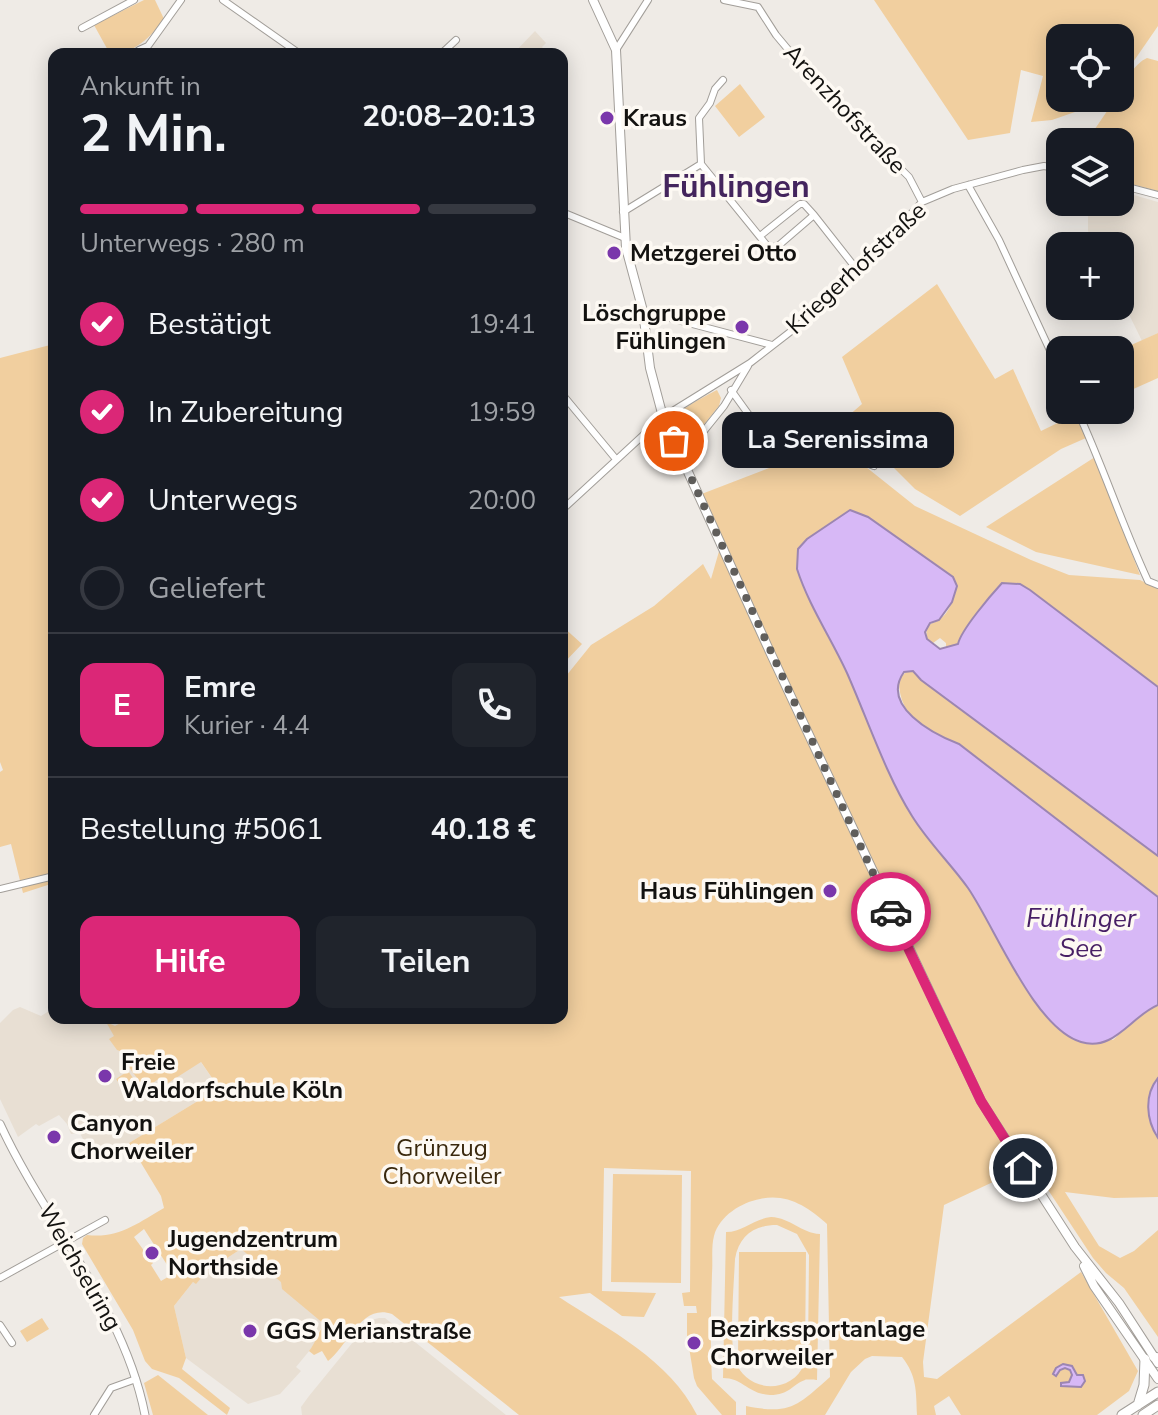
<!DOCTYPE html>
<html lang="de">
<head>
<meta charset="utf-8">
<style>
  body { margin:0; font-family:"Nunito Sans",sans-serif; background:#20242c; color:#f1f3f6; height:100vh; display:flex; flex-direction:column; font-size:30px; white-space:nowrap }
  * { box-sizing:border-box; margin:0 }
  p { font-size:26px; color:#9ea1a6 }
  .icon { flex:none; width:44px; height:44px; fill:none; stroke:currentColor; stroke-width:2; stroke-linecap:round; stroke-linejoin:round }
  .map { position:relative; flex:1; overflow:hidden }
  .drawer { position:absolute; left:48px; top:48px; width:520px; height:976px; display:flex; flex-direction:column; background:#171b24; border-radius:16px; box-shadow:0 4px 20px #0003 }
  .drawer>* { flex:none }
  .fabs { position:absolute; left:1046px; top:24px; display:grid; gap:16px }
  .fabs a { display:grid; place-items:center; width:88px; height:88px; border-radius:16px; background:#171b24; box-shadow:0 4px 20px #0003; font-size:40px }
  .pin { position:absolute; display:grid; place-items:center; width:68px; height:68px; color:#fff; margin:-34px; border:4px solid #fff; border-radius:50%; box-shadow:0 2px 8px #0007 }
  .courier { position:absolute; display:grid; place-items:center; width:80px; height:80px; margin:-40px; border:6px solid #db2777; border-radius:50%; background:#fff; color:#222; box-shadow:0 2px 10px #0007 }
  .bubble { position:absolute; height:56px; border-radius:16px; background:#171b24; box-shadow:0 4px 20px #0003; font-size:26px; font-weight:700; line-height:56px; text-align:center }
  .overview em { font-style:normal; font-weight:700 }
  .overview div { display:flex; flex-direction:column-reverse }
  .overview { display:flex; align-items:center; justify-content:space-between; height:136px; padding:0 32px }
  h1 { font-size:52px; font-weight:700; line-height:60px }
  .bar { display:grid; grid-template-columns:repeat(4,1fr); gap:12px 8px; align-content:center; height:96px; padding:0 32px }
  .bar i { height:10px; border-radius:6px; background:#363941 }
  .bar .current { background:#db2777 }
  .bar p { grid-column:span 4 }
  .line { display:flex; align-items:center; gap:20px; padding:0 32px; border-top:2px solid #363941 }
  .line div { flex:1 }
  .round { display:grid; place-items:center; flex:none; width:84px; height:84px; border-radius:16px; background:#20242c }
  ol { padding:0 32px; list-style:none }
  li { display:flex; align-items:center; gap:24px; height:88px }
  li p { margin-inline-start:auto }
  li .icon { padding:8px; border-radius:50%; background:#db2777; color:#fff; stroke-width:4 }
  li:last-child { color:#9ea1a6 }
  li i { width:44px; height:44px; border:4px solid #363941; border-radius:50% }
  .action { display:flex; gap:16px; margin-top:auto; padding:16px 32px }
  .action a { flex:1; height:92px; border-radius:16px; background:#db2777; color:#fff; font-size:32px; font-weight:700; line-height:92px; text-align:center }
  .action a+a { background:#20242c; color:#f1f3f6 }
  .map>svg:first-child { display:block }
</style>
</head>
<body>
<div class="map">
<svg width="1158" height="1415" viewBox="0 0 1158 1415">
  <rect width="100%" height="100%" fill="#efebe6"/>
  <path fill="#e8dfd3" d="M535 31 546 43 542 47 548 54H513Z
    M1120 191 1158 202V333L1142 341 1120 296V246H1096L1088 231V202H1120Z
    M20 1007 41 1016 54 1008V1018H170L219 1088 129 1143 93 1160 80 1133 71 1134 67 1124 59 1115 39 1126 36 1124 18 1137 0 1099V1023L13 1010Z
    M241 1249 282 1282 324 1324 315 1337V1344L296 1367 301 1371 280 1394 248 1404 186 1358 174 1306 193 1282 196 1283 207 1271Z
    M379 1318H385L506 1415H302L301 1407 309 1396 371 1320Z"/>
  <path fill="#f1cf9f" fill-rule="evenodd" d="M144 0H155L164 19C151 37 134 54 110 54L94 25Z
    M874 0H1158V26L1120 81V38H1060V98H1109L1101 109 1095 105 1052 120 1031 122 1043 76 1021 70 1010 133 968 140Z
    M1147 58 1158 61V191L1120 181V142H1086L1116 98H1120C1121 85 1135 63 1147 58Z
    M740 84 765 117 739 137 715 106Z
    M937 284 995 379 1013 369 1041 431 1076 414 1086 438 1061 449 960 516 915 489 878 452 861 463 915 506 1031 560 1069 575 1140 580 1158 589V687L1020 584 994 592 958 644 946 647V643L940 638 933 643 927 639 926 627C929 624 933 623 937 621 949 615 954 598 957 586L953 577 868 517 801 582 843 664 912 816 969 889 990 922 1009 962 1046 1015 1113 1040 1143 1012 1158 1005V1078L1152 1085 1155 1135 1158 1138V1197L1114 1198 1065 1192 1099 1246 1120 1258 1134 1251 1158 1230V1337L1124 1288 1106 1273 1093 1258 1031 1164 944 1205 923 1362 924 1377 937 1379 1081 1272 1138 1371 1129 1391 1097 1415H961L949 1396 934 1406 936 1415H917C916 1391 917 1376 902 1357L872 1356 865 1359 851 1372 825 1415H746V1406C791 1415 797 1406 830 1377L827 1224C808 1207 787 1193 760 1199 742 1202 719 1216 714 1236 711 1247 713 1261 712 1273 711 1309 710 1343 712 1379L736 1402V1415H722L697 1386 694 1378 687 1335V1313H697L696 1306H684L682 1293 690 1292 691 1171 604 1168 602 1291 656 1293 644 1317 622 1316 590 1293 559 1297C609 1330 670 1360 697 1415H519L392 1314C361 1303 348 1346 328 1361L322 1351 314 1355 309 1351C315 1344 318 1333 324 1324L282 1289 281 1282 241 1249 207 1271 196 1284 193 1282 174 1306 186 1358 182 1369 230 1408 227 1415 179 1378 152 1369 145 1361 133 1330 82 1244 83 1238 87 1235C118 1239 138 1223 164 1208L161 1196 129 1143 219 1088 201 1062 168 1083 157 1080 145 1089 123 1059V1052L117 1050 109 1039 114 1036 106 1022 115 1026 124 1021 122 1018H562V681L591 645 654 606 703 564 711 579 722 541 699 495 803 455 862 404 842 357ZM144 1229 173 1274 161 1281 151 1265 153 1263 134 1237Z
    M1158 333V378L1120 395V350Z
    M54 344V883L23 893 11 844 0 847V772L3 770 0 762V358Z
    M717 390 721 398 719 406 687 445H683C680 439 672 426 675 420 680 408 704 397 717 390Z
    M1095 457 1140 575 1036 552 986 527Z
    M562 626 582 644 562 665Z
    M908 670 913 671 921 680 1158 856V897L959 744C927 732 898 717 899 679Z
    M128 1071 141 1089 129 1097 116 1079Z
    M613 1174 682 1175 681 1283 611 1282Z
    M771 1217C791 1218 801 1233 820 1234L817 1380C817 1380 805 1379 805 1380 791 1385 790 1395 770 1395 748 1394 743 1378 723 1378L726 1232C743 1232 753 1219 771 1217ZM777 1225 797 1234 809 1255 808 1354C804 1369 796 1381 780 1385 761 1390 741 1379 735 1360 729 1340 734 1283 735 1259 739 1236 754 1225 777 1225Z
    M739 1252H806L805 1360 738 1359Z
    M42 1318 49 1329 27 1342 20 1331Z
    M158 1375 208 1415H153L144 1383Z"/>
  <path fill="#d7b8f6" stroke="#9c86b1" stroke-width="2" d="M850 510 868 517 953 577 957 586 952 602 939 620 930 623 925 632 927 639 940 649 958 644C961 630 991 595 1002 583L1020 584 1030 590 1158 687V856L921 680 913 671 904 672C880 706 933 734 959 744L1158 897V1005C1130 1017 1114 1052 1081 1042 1034 1028 995 927 968 888 951 864 928 842 912 816 886 775 867 718 847 673 831 638 809 606 797 569L798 549 807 539Z
    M1158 1078V1138C1146 1120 1144 1095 1158 1078Z
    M1063 1364 1072 1366 1077 1375H1083L1085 1381 1081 1387 1061 1386V1383L1069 1382 1072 1375 1070 1370 1065 1368 1060 1370 1056 1376 1053 1374 1056 1368Z"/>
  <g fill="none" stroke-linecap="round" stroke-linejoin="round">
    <g stroke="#a29e99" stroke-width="8">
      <path id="minor" d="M223 0 300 54
        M724 0 758 7 776 35 827 96 909 177 922 202
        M82 28 134 0
        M139 50 148 46 181 0
        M616 50 648 0
        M441 54 456 40
        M701 164 699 118 710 103 715 89 723 80
        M968 185 999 240 1060 372
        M1120 185 1158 195
        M562 212 625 238
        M623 212 701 164 769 248 778 246 814 215 858 271
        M760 236 800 204H804L814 215
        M643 311 772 345
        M731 390 749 415 761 423 809 426 847 455 874 466
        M562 394 615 458
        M1077 410C1103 466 1122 525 1148 581L1158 585
        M682 458 724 406 748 366
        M562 510 663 417 750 363 812 315 858 271 922 202 953 189 1023 170 1044 166 1060 169
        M0 889 54 876
        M0 1278 105 1220
        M0 1325 12 1343
        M94 1415 111 1388 136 1379"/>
    </g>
    <g stroke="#a29e99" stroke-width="9">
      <path id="tertiary" d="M0 1124C45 1222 124 1307 145 1415"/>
    </g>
    <g stroke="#a29e99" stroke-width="10">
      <path id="secondary" d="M593 0 616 50 626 248 643 311 650 368 663 417 770 652 981 1101 1075 1247 1119 1303 1158 1363
        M1084 1266 1094 1286 1158 1379"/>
    </g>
    <g stroke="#a29e99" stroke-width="11">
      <path id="primary" d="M1154 1357 1158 1358
        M1138 1405 1144 1385 1145 1359
        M1122 1415 1158 1392
        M1143 1415 1158 1405"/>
    </g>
    <use href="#minor" stroke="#fff" stroke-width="6"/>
    <use href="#tertiary" stroke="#fff" stroke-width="7"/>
    <use href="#secondary" stroke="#fff" stroke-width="8"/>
    <use href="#primary" stroke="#fff" stroke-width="9"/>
  </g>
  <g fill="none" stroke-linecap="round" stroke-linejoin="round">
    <path stroke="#605e5b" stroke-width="8" stroke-dasharray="0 14.4" d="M674 441 891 912"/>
    <path stroke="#db2777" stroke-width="10" d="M891 912 981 1101 1023 1168"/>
  </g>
  <g fill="#7a37ab" stroke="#fdf9f3" stroke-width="3">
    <circle cx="607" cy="118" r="8"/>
    <circle cx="614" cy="253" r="8"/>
    <circle cx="742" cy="327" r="8"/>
    <circle cx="830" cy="891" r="8"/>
    <circle cx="105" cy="1076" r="8"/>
    <circle cx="54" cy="1137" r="8"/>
    <circle cx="152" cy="1253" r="8"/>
    <circle cx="250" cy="1331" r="8"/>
    <circle cx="694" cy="1343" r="8"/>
  </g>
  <g text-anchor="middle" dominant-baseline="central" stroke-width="7" stroke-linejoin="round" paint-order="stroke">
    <g font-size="24" fill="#131210" stroke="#fdf9f3">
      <text transform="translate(845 109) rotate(47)">Arenzhofstraße</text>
      <text transform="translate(856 268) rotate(-43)">Kriegerhofstraße</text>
      <text transform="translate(80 1267) rotate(60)">Weichselring</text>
    </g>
    <g font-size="24" font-weight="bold" fill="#131210" stroke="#fdf9f3" text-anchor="start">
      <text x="623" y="118">Kraus</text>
      <text x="630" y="253">Metzgerei Otto</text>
      <text x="726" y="313" text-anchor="end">Löschgruppe<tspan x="726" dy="28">Fühlingen</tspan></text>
      <text x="814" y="891" text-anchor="end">Haus Fühlingen</text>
      <text x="121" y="1062">Freie<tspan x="121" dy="28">Waldorfschule Köln</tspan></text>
      <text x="70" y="1123">Canyon<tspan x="70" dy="28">Chorweiler</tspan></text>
      <text x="168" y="1239">Jugendzentrum<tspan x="168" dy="28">Northside</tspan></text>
      <text x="710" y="1329">Bezirkssportanlage<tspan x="710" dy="28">Chorweiler</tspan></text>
      <text x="266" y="1331">GGS Merianstraße</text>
    </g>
    <g font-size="24" fill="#3a290e" stroke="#fdf9f3">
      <text x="442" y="1148">Grünzug<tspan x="442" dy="28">Chorweiler</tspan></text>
    </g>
    <g font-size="26" font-style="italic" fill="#471f65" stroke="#fdf9f3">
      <text x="1081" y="918">Fühlinger<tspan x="1081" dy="30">See</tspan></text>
    </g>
    <g font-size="32" font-weight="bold" fill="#44255d" stroke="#fdf9f3">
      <text x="736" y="186">Fühlingen</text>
    </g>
  </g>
</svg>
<div class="fabs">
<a><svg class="icon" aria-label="locate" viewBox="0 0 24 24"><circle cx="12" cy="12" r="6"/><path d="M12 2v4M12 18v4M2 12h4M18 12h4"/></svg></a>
<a><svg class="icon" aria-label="layers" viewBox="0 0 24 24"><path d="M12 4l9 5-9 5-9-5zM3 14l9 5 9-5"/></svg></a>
<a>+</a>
<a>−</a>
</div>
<div class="pin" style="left:674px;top:441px;background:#ea580c"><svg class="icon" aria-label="bag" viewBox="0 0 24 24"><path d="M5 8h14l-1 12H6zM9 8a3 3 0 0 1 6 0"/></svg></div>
<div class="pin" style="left:1023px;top:1168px;background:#1f2937"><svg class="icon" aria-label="home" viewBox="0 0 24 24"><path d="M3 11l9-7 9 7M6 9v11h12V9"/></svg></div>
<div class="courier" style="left:891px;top:912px"><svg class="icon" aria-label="car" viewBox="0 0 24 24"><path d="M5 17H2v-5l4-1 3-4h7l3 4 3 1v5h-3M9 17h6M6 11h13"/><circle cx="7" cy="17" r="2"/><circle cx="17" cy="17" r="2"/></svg></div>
<div class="bubble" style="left:722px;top:412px;width:232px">La Serenissima</div>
<section class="drawer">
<div class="overview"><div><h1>2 Min.</h1><p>Ankunft in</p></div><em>20:08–20:13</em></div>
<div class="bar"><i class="current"></i><i class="current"></i><i class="current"></i><i></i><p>Unterwegs · 280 m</p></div>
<ol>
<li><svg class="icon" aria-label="check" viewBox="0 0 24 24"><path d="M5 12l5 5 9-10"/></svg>Bestätigt<p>19:41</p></li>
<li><svg class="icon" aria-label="check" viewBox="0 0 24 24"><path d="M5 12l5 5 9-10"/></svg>In Zubereitung<p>19:59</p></li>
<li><svg class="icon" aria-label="check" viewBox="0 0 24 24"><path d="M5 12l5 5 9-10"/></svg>Unterwegs<p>20:00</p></li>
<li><i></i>Geliefert</li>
</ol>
<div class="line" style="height:144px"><b class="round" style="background:#db2777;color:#fff">E</b><div><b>Emre</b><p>Kurier · 4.4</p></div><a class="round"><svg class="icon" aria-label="phone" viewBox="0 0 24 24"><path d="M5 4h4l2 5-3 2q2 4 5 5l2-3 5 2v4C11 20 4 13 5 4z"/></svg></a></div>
<div class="line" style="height:104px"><div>Bestellung #5061</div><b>40.18 €</b></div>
<div class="action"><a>Hilfe</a><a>Teilen</a></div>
</section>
</div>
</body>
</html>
